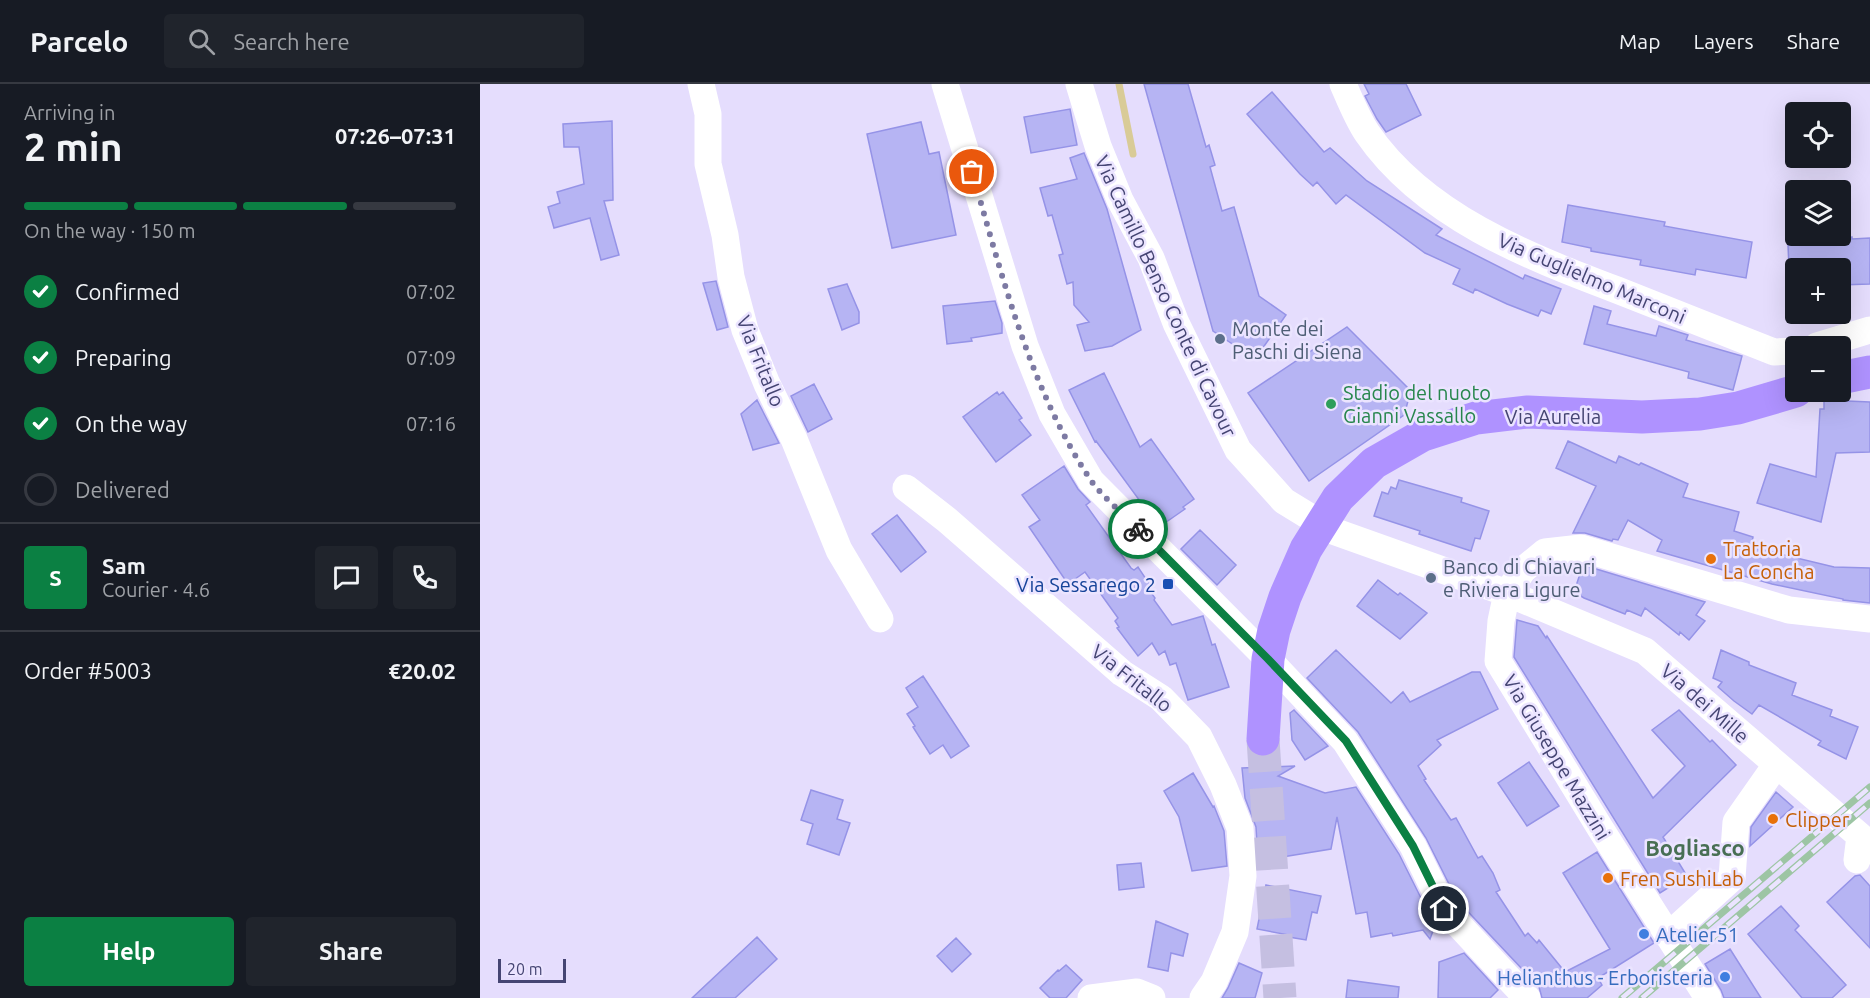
<!DOCTYPE html>
<html lang="en">
<head>
<meta charset="utf-8">
<style>
  body { margin:0; font-family:Ubuntu,sans-serif; background:#20242c; color:#f1f3f6; height:100vh; display:flex; flex-direction:column; font-size:22px; white-space:nowrap }
  * { box-sizing:border-box; margin:0 }
  p { font-size:20px; color:#9ea1a6 }
  .icon { flex:none; width:33px; height:33px; fill:none; stroke:currentColor; stroke-width:2; stroke-linecap:round; stroke-linejoin:round }
  .map { position:relative; flex:1; overflow:hidden }
  .drawer { display:flex; flex-direction:column; background:#171b24; width:480px }
  .drawer>* { flex:none }
  .fabs { position:absolute; left:1305px; top:18px; display:grid; gap:12px }
  .fabs a { display:grid; place-items:center; width:66px; height:66px; border-radius:6px; background:#171b24; box-shadow:0 6px 24px #0002; font-size:30px }
  .scale { position:absolute; left:18px; bottom:15px; width:68px; box-sizing:border-box; padding-left:6px; border:3px solid #454573; border-top:0; font-size:16px; line-height:21px; white-space:nowrap; color:#454573; -webkit-text-stroke:4px #ebe4ff; paint-order:stroke }
  .pin { position:absolute; display:grid; place-items:center; width:51px; height:51px; color:#fff; margin:-26px; border:3px solid #fff; border-radius:50%; box-shadow:0 2px 6px #0007 }
  .courier { position:absolute; display:grid; place-items:center; width:60px; height:60px; margin:-30px; border:4px solid #0b8043; border-radius:50%; background:#fff; color:#222; box-shadow:0 2px 8px #0007 }
  .head em { font-style:normal; font-weight:600 }
  .head div { display:flex; flex-direction:column-reverse }
  .head { display:flex; align-items:center; justify-content:space-between; height:102px; padding:0 24px }
  h1 { font-size:39px; font-weight:600; line-height:45px }
  .bar { display:grid; grid-template-columns:repeat(4,1fr); gap:9px 6px; align-content:center; height:72px; padding:0 24px }
  .bar i { height:8px; border-radius:4px; background:#363941 }
  .bar .selected { background:#0b8043 }
  .bar p { grid-column:span 4 }
  .line { display:flex; align-items:center; gap:15px; padding:0 24px; border-top:2px solid #363941 }
  .line div { flex:1 }
  .round { display:grid; place-items:center; flex:none; width:63px; height:63px; border-radius:6px; background:#20242c }
  ol { padding:0 24px; list-style:none }
  li { display:flex; align-items:center; gap:18px; height:66px }
  li p { margin-inline-start:auto }
  li .icon { padding:6px; border-radius:50%; background:#0b8043; color:#fff; stroke-width:4 }
  li:last-child { color:#9ea1a6 }
  li i { width:33px; height:33px; border:3px solid #363941; border-radius:50% }
  .button { display:flex; gap:12px; margin-top:auto; padding:12px 24px }
  .button a { flex:1; height:69px; border-radius:6px; background:#0b8043; color:#fff; font-size:24px; font-weight:600; line-height:69px; text-align:center }
  .button a+a { background:#20242c; color:#f1f3f6 }
  header { display:flex; align-items:center; gap:36px; box-sizing:border-box; height:84px; padding:0 30px; background:#171b24; border-bottom:2px solid #363941 }
  header strong { font-size:28px }
  nav { display:flex; gap:33px; margin-inline-start:auto; font-size:21px }
  .search { width:420px; height:54px; background:#20242c; display:flex; align-items:center; gap:15px; box-sizing:border-box; padding:0 21px; border-radius:6px; color:#9ea1a6; font-size:22px }
  main { display:flex; flex:1; min-height:0 }
  .map>svg:first-child { display:block }
</style>
</head>
<body>
<header>
<strong>Parcelo</strong>
<div class="search"><svg class="icon" aria-label="search" viewBox="0 0 24 24"><circle cx="10" cy="10" r="6"/><path d="M15 15l6 6"/></svg>Search here</div>
<nav><a>Map</a><a>Layers</a><a>Share</a></nav>
</header>
<main>
<section class="drawer">
<div class="head"><div><h1>2 min</h1><p>Arriving in</p></div><em>07:26–07:31</em></div>
<div class="bar"><i class="selected"></i><i class="selected"></i><i class="selected"></i><i></i><p>On the way · 150 m</p></div>
<ol>
<li><svg class="icon" aria-label="check" viewBox="0 0 24 24"><path d="M5 12l5 5 9-10"/></svg>Confirmed<p>07:02</p></li>
<li><svg class="icon" aria-label="check" viewBox="0 0 24 24"><path d="M5 12l5 5 9-10"/></svg>Preparing<p>07:09</p></li>
<li><svg class="icon" aria-label="check" viewBox="0 0 24 24"><path d="M5 12l5 5 9-10"/></svg>On the way<p>07:16</p></li>
<li><i></i>Delivered</li>
</ol>
<div class="line" style="height:108px"><b class="round" style="background:#0b8043;color:#fff">S</b><div><b>Sam</b><p>Courier · 4.6</p></div><a class="round"><svg class="icon" aria-label="chat" viewBox="0 0 24 24"><path d="M4 5h16v11H9l-5 4z"/></svg></a><a class="round"><svg class="icon" aria-label="phone" viewBox="0 0 24 24"><path d="M5 4h4l2 5-3 2q2 4 5 5l2-3 5 2v4C11 20 4 13 5 4z"/></svg></a></div>
<div class="line" style="height:78px"><div>Order #5003</div><b>€20.02</b></div>
<div class="button"><a>Help</a><a>Share</a></div>
</section>
<div class="map">
<svg width="1390" height="914" viewBox="0 0 1390 914">
  <rect width="100%" height="100%" fill="#e5ddfd"/>
  <g fill="none" stroke-linecap="round" stroke-linejoin="round">
    <path stroke="#d9cb97" stroke-width="7" d="M639 0 653 70"/>
  </g>
  <path fill="#b6b4f3" stroke="#9593e7" stroke-width="1.5" d="M664 0H708L726 63 729 61 735 81 730 83 742 127 754 123 779 212 806 231 775 275 733 247Z
    M884 0H926L941 31 906 48 897 35 888 18 885 12 889 10Z
    M792 8 844 68 850 64 887 97 962 145 956 151 1043 195 1045 191 1081 205 1071 230 1061 226 1058 232 1027 220 995 205 993 209 973 200 980 185 945 169 866 111 856 120 837 98 833 102 820 90 767 30Z
    M590 25 597 61 551 69 544 33Z
    M132 37 133 116 124 117 139 171 121 176 110 134 74 144 68 123 80 119 77 108 104 100 99 63H84L83 40Z
    M441 38 449 70 459 68 476 151 412 164 387 50Z
    M604 69 627 125 661 246 632 262 605 267 597 241 609 238 594 221 593 198 587 200 579 171 583 170 572 131 568 132 560 104 597 95 590 74Z
    M1088 121 1185 138 1184 142 1272 158 1266 194 1216 185 1215 191 1160 181 1161 176 1111 167V164L1082 158Z
    M1372 153V155L1390 154V200L1360 201V184H1309L1308 161 1332 160V158L1345 157V155Z
    M236 197 248 243 237 246 223 199Z
    M367 200 379 228V239L362 246 348 205Z
    M515 217 522 239V249L491 254 492 257 467 260 463 222Z
    M1114 222 1131 227 1127 240 1176 252 1179 242 1208 251 1206 256 1262 272 1253 306 1208 294 1209 288 1104 260Z
    M867 243 931 307 924 331 829 397 768 309Z
    M624 289 660 363 671 355 714 415 703 423 705 425 679 443 616 357 615 358 589 306Z
    M334 300 352 335 328 348 311 312Z
    M517 308 519 311 523 308 542 334 539 336 551 351 516 378 483 333Z
    M277 316 299 359 273 366 261 330Z
    M1344 316 1390 318V368L1356 369 1341 438 1277 419 1290 380 1336 393 1340 325H1344Z
    M1088 357 1136 379 1139 372 1159 381 1161 379 1208 400 1203 413 1259 428 1254 447 1273 453 1271 463 1354 483 1390 484V519L1363 516V515L1292 500 1177 467 1182 456 1148 436 1138 456 1133 455 1132 457 1105 449H1093L1116 402 1076 384Z
    M584 382 598 405 610 418 606 421 651 484 654 486 658 483 670 501 667 503 675 514 674 516 692 541 723 532 732 561 735 560 749 603 708 616 696 579 690 581 685 567 679 571 672 559 658 572 637 544 639 543 635 537 638 534 605 488 588 500 549 443 560 436 542 411Z
    M919 396 982 414 981 418 1009 427 1000 455 995 454 991 467 939 450 940 447 894 432 902 408 908 410 911 403 916 405Z
    M417 431 446 468 421 488 392 450Z
    M720 446 756 481 737 501 701 465Z
    M1103 481 1225 518 1216 531 1225 537 1209 556 1200 548 1199 551 1165 524 1161 532 1147 526 1145 530 1104 514 1094 508Z
    M898 496 918 511 920 509 947 529 920 555 877 522Z
    M1037 536 1058 542 1066 554 1067 552 1173 714 1205 682 1172 646 1199 626 1230 658 1232 656 1256 681 1183 753 1207 792 1180 809 1034 573Z
    M856 566 911 619 923 608 930 618 992 588H1000L1018 625 957 656 961 661 938 682 946 695 944 696 971 736 976 734 998 774 1002 772 1013 789 1020 806 1016 808 1045 852 1048 849 1057 859 1059 856 1085 888 1130 865 1083 789 1117 768 1174 859 1118 894 1122 901 1107 914H1062L1059 903 977 816 946 754 878 648 827 594Z
    M1241 566 1269 578V581L1316 599 1312 611 1352 626 1350 632 1378 643 1366 675 1338 661 1341 657 1279 621 1272 630 1254 617 1238 603 1242 598 1233 594Z
    M443 592 489 662 471 674 463 661 450 670 433 643 435 642 427 630 438 623 426 604Z
    M814 626 848 662 825 676 812 656 810 629Z
    M1049 678 1079 722 1047 742 1018 699Z
    M815 682 798 692 845 709 876 703 919 770 950 832 956 839 950 855 943 846 913 852 912 849 891 853 887 828 876 830 857 733 851 765 778 777 776 743 765 714 762 684Z
    M713 689 733 723 734 722 744 747 747 782 712 787 699 733 684 707Z
    M331 706 363 716 357 735 370 739 359 771 327 760 333 740 321 736Z
    M1296 708 1313 723 1270 762 1271 743Z
    M661 779 664 803 639 806 637 781Z
    M1380 791 1390 802V864L1347 818 1375 792Z
    M786 801 841 812 837 829 832 828 826 856 809 853V851L777 845Z
    M1301 822 1319 842 1315 846 1366 901 1352 914H1322L1268 850Z
    M676 837 708 850 703 872 691 869 688 887 668 883Z
    M277 853 297 875 255 914H212Z
    M476 854 491 870 472 888 457 872Z
    M1250 865 1281 914H1244L1241 906 1225 880Z
    M984 869 1018 906 1010 914H958L959 878Z
    M759 879 782 889 775 914H742L748 904Z
    M586 881 602 896 586 914H570L560 904 578 886 579 887Z
    M868 896 919 903 918 914H866Z"/>
  <g fill="none" stroke-linecap="round" stroke-linejoin="round">
    <path stroke="#c5bfe1" stroke-width="33" stroke-dasharray="33 16" stroke-linecap="butt" d="M783 655 800 914"/>
    <path stroke="#fff" stroke-width="27" d="M221 0 228 30V80L245 151 251 193 265 246 287 300 314 355 359 466 400 535
      M465 0 545 262 572 330 611 397 788 575 865 657 933 762 964 825 1047 914
      M599 0 618 62 640 116 671 174 696 239 758 366 804 417 853 447 1027 509 1165 567 1380 752
      M863 0C870 16 877 34 887 49 944 132 1047 172 1137 206 1189 227 1242 247 1294 268L1316 267
      M1337 262 1390 246
      M426 404 467 436 642 589 681 614 719 653 743 701 760 744 763 792 755 848 734 898 723 914
      M1377 776 1380 752
      M1188 852 1252 794 1256 738 1296 681
      M611 914 657 908 672 914
      M1228 914 1120 744 1018 577 1021 537 1027 509 1043 486 1065 468 1101 464 1309 526 1390 535"/>
    <path stroke="#af92ff" stroke-width="33" d="M1360 294 1390 288
      M783 655 788 575 794 546 805 513 826 465 858 414 894 379 943 351 996 334 1048 328 1162 333 1220 330 1258 324 1316 307"/>
    <g stroke="#9dc5a4" stroke-width="7">
      <path id="rail" d="M1142 914 1390 703
        M1162 914 1390 719"/>
    </g>
    <use href="#rail" stroke="#ebe4ff" stroke-width="4.5" stroke-dasharray="14" stroke-linecap="butt"/>
  </g>
  <g fill="none" stroke-linecap="round" stroke-linejoin="round">
    <path stroke="#7d7aa3" stroke-width="6" stroke-dasharray="0 10.8" d="M492 88C522 191 550 305 610 395 621 412 644 430 658 445"/>
    <path stroke="#0b8043" stroke-width="8" d="M658 445 788 575 866 657 933 762 964 825"/>
  </g>
  <g fill="#5c6f8a" stroke="#ebe4ff" stroke-width="2">
    <circle cx="740" cy="255" r="6"/>
    <circle cx="951" cy="494" r="6"/>
  </g>
  <circle fill="#2e9e5b" stroke="#ebe4ff" stroke-width="2" cx="851" cy="320" r="6"/>
  <g fill="#e8710a" stroke="#ebe4ff" stroke-width="2">
    <circle cx="1231" cy="475" r="6"/>
    <circle cx="1293" cy="735" r="6"/>
    <circle cx="1128" cy="794" r="6"/>
  </g>
  <rect fill="#1a4fb4" stroke="#ebe4ff" stroke-width="2" x="682" y="494" width="12" height="12" rx="3"/>
  <g fill="#3f7fe0" stroke="#ebe4ff" stroke-width="2">
    <circle cx="1164" cy="850" r="6"/>
    <circle cx="1245" cy="893" r="6"/>
  </g>
  <g text-anchor="middle" dominant-baseline="central" stroke-width="5" stroke-linejoin="round" paint-order="stroke">
    <g font-size="20" fill="#454573" stroke="#ebe4ff">
      <text transform="translate(1112 194) rotate(23)">Via Guglielmo Marconi</text>
      <text transform="translate(686 212) rotate(65)">Via Camillo Benso Conte di Cavour</text>
      <text transform="translate(281 277) rotate(68)">Via Fritallo</text>
      <text x="1073" y="332">Via Aurelia</text>
      <text transform="translate(652 594) rotate(38)">Via Fritallo</text>
      <text transform="translate(1225 619) rotate(41)">Via dei Mille</text>
      <text transform="translate(1077 673) rotate(59)">Via Giuseppe Mazzini</text>
    </g>
    <g font-size="20" fill="#4e5e75" stroke="#ebe4ff" text-anchor="start">
      <text x="752" y="244">Monte dei<tspan x="752" dy="23">Paschi di Siena</tspan></text>
      <text x="963" y="482">Banco di Chiavari<tspan x="963" dy="23">e Riviera Ligure</tspan></text>
    </g>
    <g font-size="20" fill="#27864d" stroke="#ebe4ff" text-anchor="start">
      <text x="863" y="308">Stadio del nuoto<tspan x="863" dy="23">Gianni Vassallo</tspan></text>
    </g>
    <g font-size="20" fill="#c56008" stroke="#ebe4ff" text-anchor="start">
      <text x="1243" y="464">Trattoria<tspan x="1243" dy="23">La Concha</tspan></text>
      <text x="1305" y="735">Clipper</text>
      <text x="1140" y="794">Fren SushiLab</text>
    </g>
    <g font-size="20" fill="#164399" stroke="#ebe4ff" text-anchor="end">
      <text x="676" y="500">Via Sessarego 2</text>
    </g>
    <g font-size="20" fill="#366cbe" stroke="#ebe4ff" text-anchor="start">
      <text x="1176" y="850">Atelier51</text>
      <text x="1233" y="893" text-anchor="end">Helianthus - Erboristeria</text>
    </g>
    <g font-size="22" font-weight="bold" fill="#486f54" stroke="#ebe4ff">
      <text x="1215" y="763">Bogliasco</text>
    </g>
  </g>
</svg>
<div class="fabs">
<a><svg class="icon" aria-label="locate" viewBox="0 0 24 24"><circle cx="12" cy="12" r="6"/><path d="M12 2v4M12 18v4M2 12h4M18 12h4"/></svg></a>
<a><svg class="icon" aria-label="layers" viewBox="0 0 24 24"><path d="M12 4l9 5-9 5-9-5zM3 14l9 5 9-5"/></svg></a>
<a>+</a>
<a>−</a>
</div>
<div class="scale">20 m</div>
<div class="pin" style="left:492px;top:88px;background:#ea580c"><svg class="icon" aria-label="bag" viewBox="0 0 24 24"><path d="M5 8h14l-1 12H6zM9 8a3 3 0 0 1 6 0"/></svg></div>
<div class="pin" style="left:964px;top:825px;background:#1f2937"><svg class="icon" aria-label="home" viewBox="0 0 24 24"><path d="M3 11l9-7 9 7M6 9v11h12V9"/></svg></div>
<div class="courier" style="left:658px;top:445px"><svg class="icon" aria-label="bike" viewBox="0 0 24 24"><circle cx="6" cy="16" r="4"/><circle cx="18" cy="16" r="4"/><path d="M6 16l4-8h5l3 8M10 8l3 8H6M13 5h3"/></svg></div>
</div>
</main>
</body>
</html>
